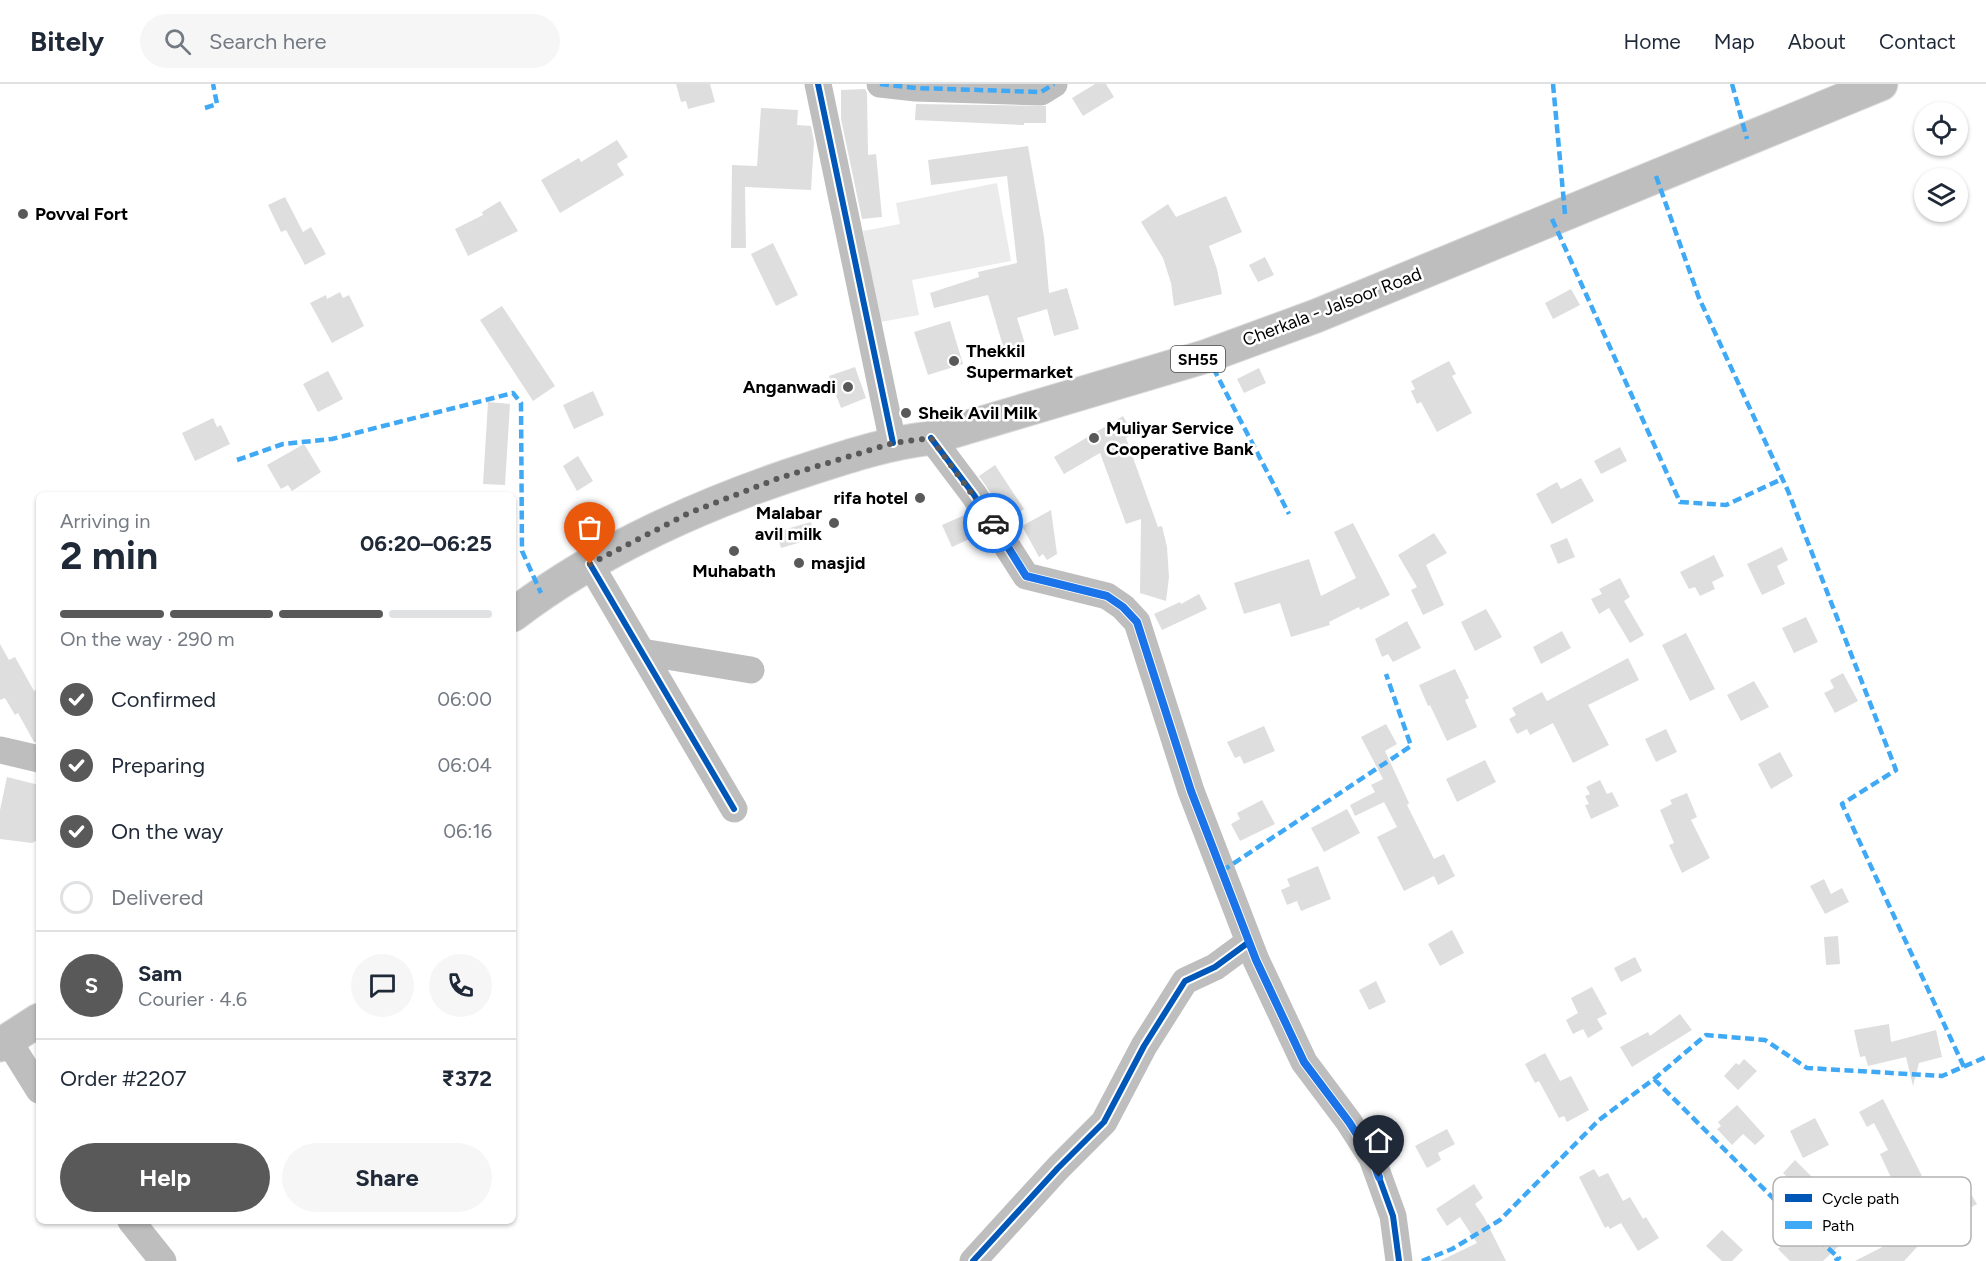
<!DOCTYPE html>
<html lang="en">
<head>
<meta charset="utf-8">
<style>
  body { margin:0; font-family:Figtree,sans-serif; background:#f6f6f7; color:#1f2937; height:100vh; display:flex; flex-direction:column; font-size:22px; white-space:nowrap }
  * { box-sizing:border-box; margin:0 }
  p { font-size:20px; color:#747a83 }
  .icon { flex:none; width:33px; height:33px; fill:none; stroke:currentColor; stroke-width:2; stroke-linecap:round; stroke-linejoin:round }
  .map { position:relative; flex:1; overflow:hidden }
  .details { position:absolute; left:36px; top:408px; width:480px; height:732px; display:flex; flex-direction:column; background:#fff; border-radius:9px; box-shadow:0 2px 4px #0004 }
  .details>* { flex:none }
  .tools { position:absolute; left:1914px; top:18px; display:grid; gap:12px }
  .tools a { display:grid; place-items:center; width:54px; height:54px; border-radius:50%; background:#fff; box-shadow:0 2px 4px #0004; font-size:30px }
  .pin { position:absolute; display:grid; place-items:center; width:51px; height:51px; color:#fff; margin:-62px -26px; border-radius:50% 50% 50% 0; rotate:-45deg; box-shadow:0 0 6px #0007 }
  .pin .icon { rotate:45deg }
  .courier { position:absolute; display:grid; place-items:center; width:60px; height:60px; margin:-30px; border:4px solid #1a73e8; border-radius:50%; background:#fff; color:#222; box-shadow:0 2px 8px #0007 }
  .summary em { font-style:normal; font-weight:700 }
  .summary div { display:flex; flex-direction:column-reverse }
  .summary { display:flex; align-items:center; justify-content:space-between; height:102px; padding:0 24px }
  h1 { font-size:39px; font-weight:700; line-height:45px }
  .bar { display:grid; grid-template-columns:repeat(4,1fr); gap:9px 6px; align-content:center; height:72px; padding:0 24px }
  .bar i { height:8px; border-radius:4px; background:#e0e1e3 }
  .bar .selected { background:#595959 }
  .bar p { grid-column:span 4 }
  .line { display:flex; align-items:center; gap:15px; padding:0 24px; border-top:2px solid #e0e1e3 }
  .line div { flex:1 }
  .round { display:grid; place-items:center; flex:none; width:63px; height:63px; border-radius:32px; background:#f6f6f7 }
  ol { padding:0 24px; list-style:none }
  li { display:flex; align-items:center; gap:18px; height:66px }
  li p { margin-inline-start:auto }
  li .icon { padding:6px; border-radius:50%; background:#595959; color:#fff; stroke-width:4 }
  li:last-child { color:#747a83 }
  li i { width:33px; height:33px; border:3px solid #e0e1e3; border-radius:50% }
  .cta { display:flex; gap:12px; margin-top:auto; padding:12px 24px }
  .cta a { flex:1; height:69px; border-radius:36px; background:#595959; color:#fff; font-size:24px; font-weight:700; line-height:69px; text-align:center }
  .cta a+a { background:#f6f6f7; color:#1f2937 }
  header { display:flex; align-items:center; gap:36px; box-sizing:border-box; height:84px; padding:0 30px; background:#fff; border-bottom:2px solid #e0e1e3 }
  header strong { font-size:28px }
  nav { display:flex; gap:33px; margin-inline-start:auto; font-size:21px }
  .search { width:420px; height:54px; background:#f6f6f7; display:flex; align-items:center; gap:15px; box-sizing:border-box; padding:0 21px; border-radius:33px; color:#747a83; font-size:22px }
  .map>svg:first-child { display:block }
</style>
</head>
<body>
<header>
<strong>Bitely</strong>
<div class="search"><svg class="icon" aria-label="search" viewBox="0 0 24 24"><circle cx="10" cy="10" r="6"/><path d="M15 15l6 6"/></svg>Search here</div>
<nav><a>Home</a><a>Map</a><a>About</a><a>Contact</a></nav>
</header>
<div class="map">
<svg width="1986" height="1177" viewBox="0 0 1986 1177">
  <rect width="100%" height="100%" fill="#fff"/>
  <path fill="#ebebeb" d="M997 99 1011 177 912 196 919 231 880 238 863 147 900 140 896 119Z"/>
  <path fill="#dedede" d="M676 0H710L715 18 688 25 686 17 681 18Z
    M1095 0H1106L1114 13 1083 32 1072 14Z
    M865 5 867 9 868 71 876 70 882 133 862 135 841 35V6Z
    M916 20 1046 22V39H1024V41L915 36Z
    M761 24 798 26 797 41 811 42 814 58 811 106 745 103 746 164H731L732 81 757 82Z
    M617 56 628 73 617 80 624 91 560 129 541 96 579 74 581 78Z
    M1028 62 1044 153 1049 209 1067 204 1079 245 1054 252 1047 225 1017 234 1026 263 1005 269 988 211 934 224 930 209 979 193 978 188 1017 179 1007 92 931 101 928 76Z
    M1226 112 1242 148 1209 162 1217 185 1222 210 1174 222 1171 199 1163 174 1141 138 1168 120 1176 133Z
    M285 113 303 148 311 143 326 170 305 181 286 146 281 148 268 121Z
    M500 117 518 147 468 172 455 145 483 131 482 128Z
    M773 159 798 211 776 222 751 170Z
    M1265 173 1274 191 1258 198 1249 181Z
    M1571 205 1580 221 1553 235 1545 219Z
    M340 208 343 214 349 211 364 242 332 259 310 219 326 211 327 215Z
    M502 222 555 302 533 317 480 236Z
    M950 237 963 280 928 291 914 248Z
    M1449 277 1456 290 1452 292 1472 329 1437 348 1421 318 1417 320 1411 307 1415 305 1411 297Z
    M855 283 866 314 841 324 829 292Z
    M1259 284 1266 299 1244 309 1237 295Z
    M328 287 343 315 318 328 303 300Z
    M593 307 604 331 574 345 563 321Z
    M488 318 510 320 505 401 483 400Z
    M1123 332 1133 350 1126 354 1158 443 1162 442 1167 463 1169 493 1166 517 1140 509 1141 435 1126 440 1100 369 1064 390 1054 373Z
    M213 334 217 343 221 341 230 360 195 377 182 349Z
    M304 360 321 388 292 407 288 401 281 405 267 381Z
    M1620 363 1627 377 1601 390 1594 377Z
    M578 372 593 397 577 407 563 382Z
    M995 381 1024 425 1009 436 979 392Z
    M1581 394 1594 417 1552 440 1536 410 1557 398 1561 405Z
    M1051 426 1057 470 1047 476 1043 470 1039 473 1022 442Z
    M967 430 980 450 952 463 942 441Z
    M811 438 815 454 781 464 776 448Z
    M1353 439 1390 511 1360 526 1359 523 1329 538 1330 541 1291 553 1280 519 1244 530 1234 499 1309 475 1321 512 1356 494 1334 448Z
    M1434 449 1447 469 1426 481 1444 521 1423 531 1411 506 1417 503 1398 471Z
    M1567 454 1575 473 1558 480 1550 461Z
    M1782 463 1788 476 1777 482 1785 500 1762 511 1747 480Z
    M1714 471 1724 492 1712 498 1715 505 1700 512 1695 503 1689 505 1680 488Z
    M1620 494 1630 513 1624 517 1644 551 1630 559 1609 524 1599 530 1591 515 1602 510 1599 505Z
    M1199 510 1207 525 1162 546 1154 530 1180 518 1181 520Z
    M1486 525 1502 553 1475 567 1461 538Z
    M1806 533 1818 558 1794 569 1782 544Z
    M1407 537 1421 564 1393 578 1388 570 1382 573 1375 555Z
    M1562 547 1571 564 1541 580 1533 563Z
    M1686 549 1715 605 1690 617 1662 561Z
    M0 560 9 576 15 573 34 607 39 604V659L34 658 18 629 15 631 5 614 0 616Z
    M1628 574 1639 596 1588 621 1609 661 1573 679 1553 639 1530 651 1527 645 1517 650 1509 635 1516 631 1512 624 1542 608 1547 617Z
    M1455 585 1469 614 1465 616 1477 643 1447 657 1430 621 1428 622 1419 601Z
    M1843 589 1858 617 1835 629 1824 609 1834 604 1830 596Z
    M1754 597 1769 623 1741 637 1727 611Z
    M1386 640 1397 660 1385 667 1409 719 1407 721 1434 775 1444 770 1455 792 1438 801 1434 792 1404 807 1377 753 1397 743 1384 718 1355 732 1350 721 1375 708 1371 701 1383 695 1361 653Z
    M1264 642 1275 667 1244 680 1240 672 1235 674 1227 658Z
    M1666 645 1677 668 1656 678 1645 655Z
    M1780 668 1793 692 1771 705 1758 680Z
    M1485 676 1496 698 1457 718 1446 695Z
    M7 693 39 701V755L32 759 0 755V726Z
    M1600 696 1607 710 1612 708 1619 722 1591 735 1585 721 1589 720 1585 712 1590 710 1586 703Z
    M1687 709 1697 733 1691 736 1710 774 1682 789 1669 761 1674 759 1660 726 1672 720 1670 716Z
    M1262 716 1275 740 1240 757 1231 740 1240 735 1237 729Z
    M1347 725 1360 749 1324 768 1311 744Z
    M1318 782 1331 815 1301 827 1297 817 1287 821 1281 806 1290 802 1287 795Z
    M1824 795 1831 810 1842 804 1849 818 1825 830 1810 802Z
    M1452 846 1464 869 1440 882 1428 860Z
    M1838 852 1840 880 1826 881 1824 853Z
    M1635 873 1642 887 1621 898 1614 884Z
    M1376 897 1386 918 1369 926 1359 906Z
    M1592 903 1607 930 1597 935 1603 945 1588 954 1583 945 1573 950 1566 936 1578 929 1571 914Z
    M1680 930 1692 946 1632 983 1620 963 1648 948 1650 952Z
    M1889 940 1891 958 1936 946 1942 973 1919 979 1913 1002 1906 973 1868 982 1865 972 1860 973 1854 946Z
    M1545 969 1560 997 1571 992 1589 1026 1567 1038 1564 1032 1559 1034 1539 997 1535 999 1525 980Z
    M1744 975 1757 987 1738 1006 1724 992 1736 979 1739 981Z
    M1883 1015 1922 1092 1896 1104 1880 1070 1888 1066 1874 1039 1867 1043 1859 1028Z
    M1737 1021 1765 1052 1755 1061 1743 1050 1732 1061 1717 1045 1721 1042 1718 1038Z
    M1815 1034 1829 1061 1803 1074 1790 1047Z
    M1447 1045 1455 1060 1438 1069 1441 1076 1427 1084 1415 1062Z
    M1795 1076 1814 1095 1802 1107 1783 1089Z
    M1594 1085 1599 1093 1608 1089 1623 1117 1630 1113 1643 1135 1646 1133 1659 1154 1638 1167 1621 1139 1610 1145 1608 1142 1605 1144 1579 1093Z
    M1474 1100 1483 1114 1475 1120 1484 1133 1506 1177H1440L1477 1159 1460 1133 1447 1142 1436 1125Z
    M1860 1101 1862 1106 1866 1104 1870 1111 1875 1108 1888 1134 1918 1162 1904 1177H1855L1892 1158 1867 1135 1843 1162 1841 1160 1823 1177H1790L1778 1165 1801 1144 1810 1153 1852 1105Z
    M1957 1103 1960 1107 1967 1103 1977 1120 1952 1134 1940 1112Z
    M1722 1146 1743 1166 1732 1177H1722L1706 1162Z"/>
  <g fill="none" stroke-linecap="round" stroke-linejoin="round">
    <g stroke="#dbdbdb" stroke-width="35">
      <path id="major" d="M513 531C597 466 711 416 812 384 852 371 889 359 931 354L1207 272 1316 232 1881 0
        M0 961 39 936"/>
    </g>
    <path stroke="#bebebe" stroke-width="27" d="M818 0 893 359
      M880 0 916 4 1041 8 1054 0
      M931 354 974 411 1026 492 1107 512 1123 523 1137 538 1191 707 1256 876 1304 978 1349 1038 1372 1074 1393 1132 1399 1177
      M590 480 734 725
      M642 568 751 586
      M0 666 39 675
      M8 956 39 1006
      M131 1137 163 1177
      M973 1177 1058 1084 1104 1038 1144 962 1185 897 1215 883 1249 858"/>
    <use href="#major" stroke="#bebebe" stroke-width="33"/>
    <path stroke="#3fa9f5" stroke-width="4.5" stroke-dasharray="9 4.5" stroke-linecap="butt" d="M880 0 916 4 1041 8 1054 0
      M1553 0 1565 130
      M1732 0 1747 55
      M205 24 217 20 213 0
      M1656 92 1699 214 1788 407 1896 686 1842 720 1964 983
      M1552 135 1680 418 1726 421 1782 395
      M1207 272 1289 430
      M237 376 283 360 332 355 513 309 521 319 522 467 541 509
      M1222 787 1411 662 1386 590
      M1654 995 1777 1118 1839 1174 1835 1177
      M1422 1177 1452 1165 1500 1136 1599 1036 1654 995 1706 951 1765 956 1807 984 1942 992 1986 973"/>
    <g stroke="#fff" stroke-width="10">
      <path id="cycleway" d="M818 0 893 359
        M931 354 974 411 1026 492 1107 512 1123 523 1137 538 1191 707 1256 876 1304 978 1349 1038 1372 1074 1393 1132 1399 1177
        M590 480 734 725
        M973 1177 1058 1084 1104 1038 1144 962 1185 897 1215 883 1249 858"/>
    </g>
    <use href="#cycleway" stroke="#0057b8" stroke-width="6"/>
  </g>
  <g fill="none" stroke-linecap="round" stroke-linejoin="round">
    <path stroke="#595959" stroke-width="6" stroke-dasharray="0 10.8" d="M590 480 689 429 779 394 893 359 931 354 993 439"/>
    <path stroke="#1a73e8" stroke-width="8" d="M993 439 1026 492 1107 512 1123 523 1137 538 1191 707 1256 876 1304 978 1349 1038 1372 1074 1379 1093"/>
  </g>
  <g fill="#595959" stroke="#fff" stroke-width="2">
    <circle cx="23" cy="130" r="6"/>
    <circle cx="954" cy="277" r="6"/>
    <circle cx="848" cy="303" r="6"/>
    <circle cx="906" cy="329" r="6"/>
    <circle cx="1094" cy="354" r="6"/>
    <circle cx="920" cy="414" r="6"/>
    <circle cx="834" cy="439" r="6"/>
    <circle cx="734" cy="467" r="6"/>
    <circle cx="799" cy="479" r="6"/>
  </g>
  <g text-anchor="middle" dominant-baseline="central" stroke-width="5" stroke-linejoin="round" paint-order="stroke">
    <rect fill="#fff" stroke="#4c4c4c" stroke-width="1.5" x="1171" y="262" width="54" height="26" rx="4.5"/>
    <g font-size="16" font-weight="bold" fill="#000">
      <text x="1198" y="275">SH55</text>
    </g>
    <g font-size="18" font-weight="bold" fill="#000" stroke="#fff" text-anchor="start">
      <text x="35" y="130">Povval Fort</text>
      <text x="966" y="267">Thekkil<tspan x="966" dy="21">Supermarket</tspan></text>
      <text x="836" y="303" text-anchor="end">Anganwadi</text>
      <text x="918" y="329">Sheik Avil Milk</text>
      <text x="1106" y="344">Muliyar Service<tspan x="1106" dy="21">Cooperative Bank</tspan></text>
      <text x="908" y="414" text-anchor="end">rifa hotel</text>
      <text x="822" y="429" text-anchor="end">Malabar<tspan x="822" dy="21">avil milk</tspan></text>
      <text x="811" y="479">masjid</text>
      <text x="734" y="487" text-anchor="middle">Muhabath</text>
    </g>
    <g font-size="18" fill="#000" stroke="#fff">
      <text transform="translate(1332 223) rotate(-21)">Cherkala - Jalsoor Road</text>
    </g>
  </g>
  <rect x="1773" y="1093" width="198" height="69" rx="9" fill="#fff" stroke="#b2b2b2" stroke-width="1.5"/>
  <rect x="1785" y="1110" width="27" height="8" fill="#0057b8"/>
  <rect x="1785" y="1137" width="27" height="8" fill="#3fa9f5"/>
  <g font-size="16" fill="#000">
    <text x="1822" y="1120">Cycle path</text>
    <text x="1822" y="1147">Path</text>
  </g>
</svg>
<div class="tools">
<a><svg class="icon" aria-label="locate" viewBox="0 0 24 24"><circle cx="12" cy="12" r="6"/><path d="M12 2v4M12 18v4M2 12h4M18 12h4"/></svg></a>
<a><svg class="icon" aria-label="layers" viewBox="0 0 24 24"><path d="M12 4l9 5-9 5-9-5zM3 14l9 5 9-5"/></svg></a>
</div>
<div class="pin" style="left:590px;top:480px;background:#ea580c"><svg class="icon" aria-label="bag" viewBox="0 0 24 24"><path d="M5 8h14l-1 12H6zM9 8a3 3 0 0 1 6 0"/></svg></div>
<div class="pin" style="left:1379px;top:1093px;background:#1f2937"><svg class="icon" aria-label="home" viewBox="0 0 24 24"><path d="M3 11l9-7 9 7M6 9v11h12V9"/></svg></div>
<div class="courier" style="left:993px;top:439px"><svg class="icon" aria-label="car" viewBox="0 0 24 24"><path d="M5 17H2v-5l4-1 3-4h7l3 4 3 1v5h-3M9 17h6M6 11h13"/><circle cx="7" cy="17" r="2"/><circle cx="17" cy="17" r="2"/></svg></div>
<section class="details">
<div class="summary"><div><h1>2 min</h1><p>Arriving in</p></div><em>06:20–06:25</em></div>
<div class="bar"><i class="selected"></i><i class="selected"></i><i class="selected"></i><i></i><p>On the way · 290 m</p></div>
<ol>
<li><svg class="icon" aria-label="check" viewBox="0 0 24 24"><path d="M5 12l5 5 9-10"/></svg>Confirmed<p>06:00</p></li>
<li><svg class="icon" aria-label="check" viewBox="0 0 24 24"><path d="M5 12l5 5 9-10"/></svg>Preparing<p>06:04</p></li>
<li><svg class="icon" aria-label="check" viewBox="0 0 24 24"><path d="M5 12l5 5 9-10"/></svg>On the way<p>06:16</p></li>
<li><i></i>Delivered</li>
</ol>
<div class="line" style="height:108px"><b class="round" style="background:#595959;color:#fff">S</b><div><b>Sam</b><p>Courier · 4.6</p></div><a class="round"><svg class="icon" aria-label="chat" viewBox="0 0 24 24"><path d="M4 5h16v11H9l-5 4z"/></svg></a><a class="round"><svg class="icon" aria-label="phone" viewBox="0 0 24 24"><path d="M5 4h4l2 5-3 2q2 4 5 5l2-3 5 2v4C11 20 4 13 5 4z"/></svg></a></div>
<div class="line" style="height:78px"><div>Order #2207</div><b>₹372</b></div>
<div class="cta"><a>Help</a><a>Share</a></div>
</section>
</div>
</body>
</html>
